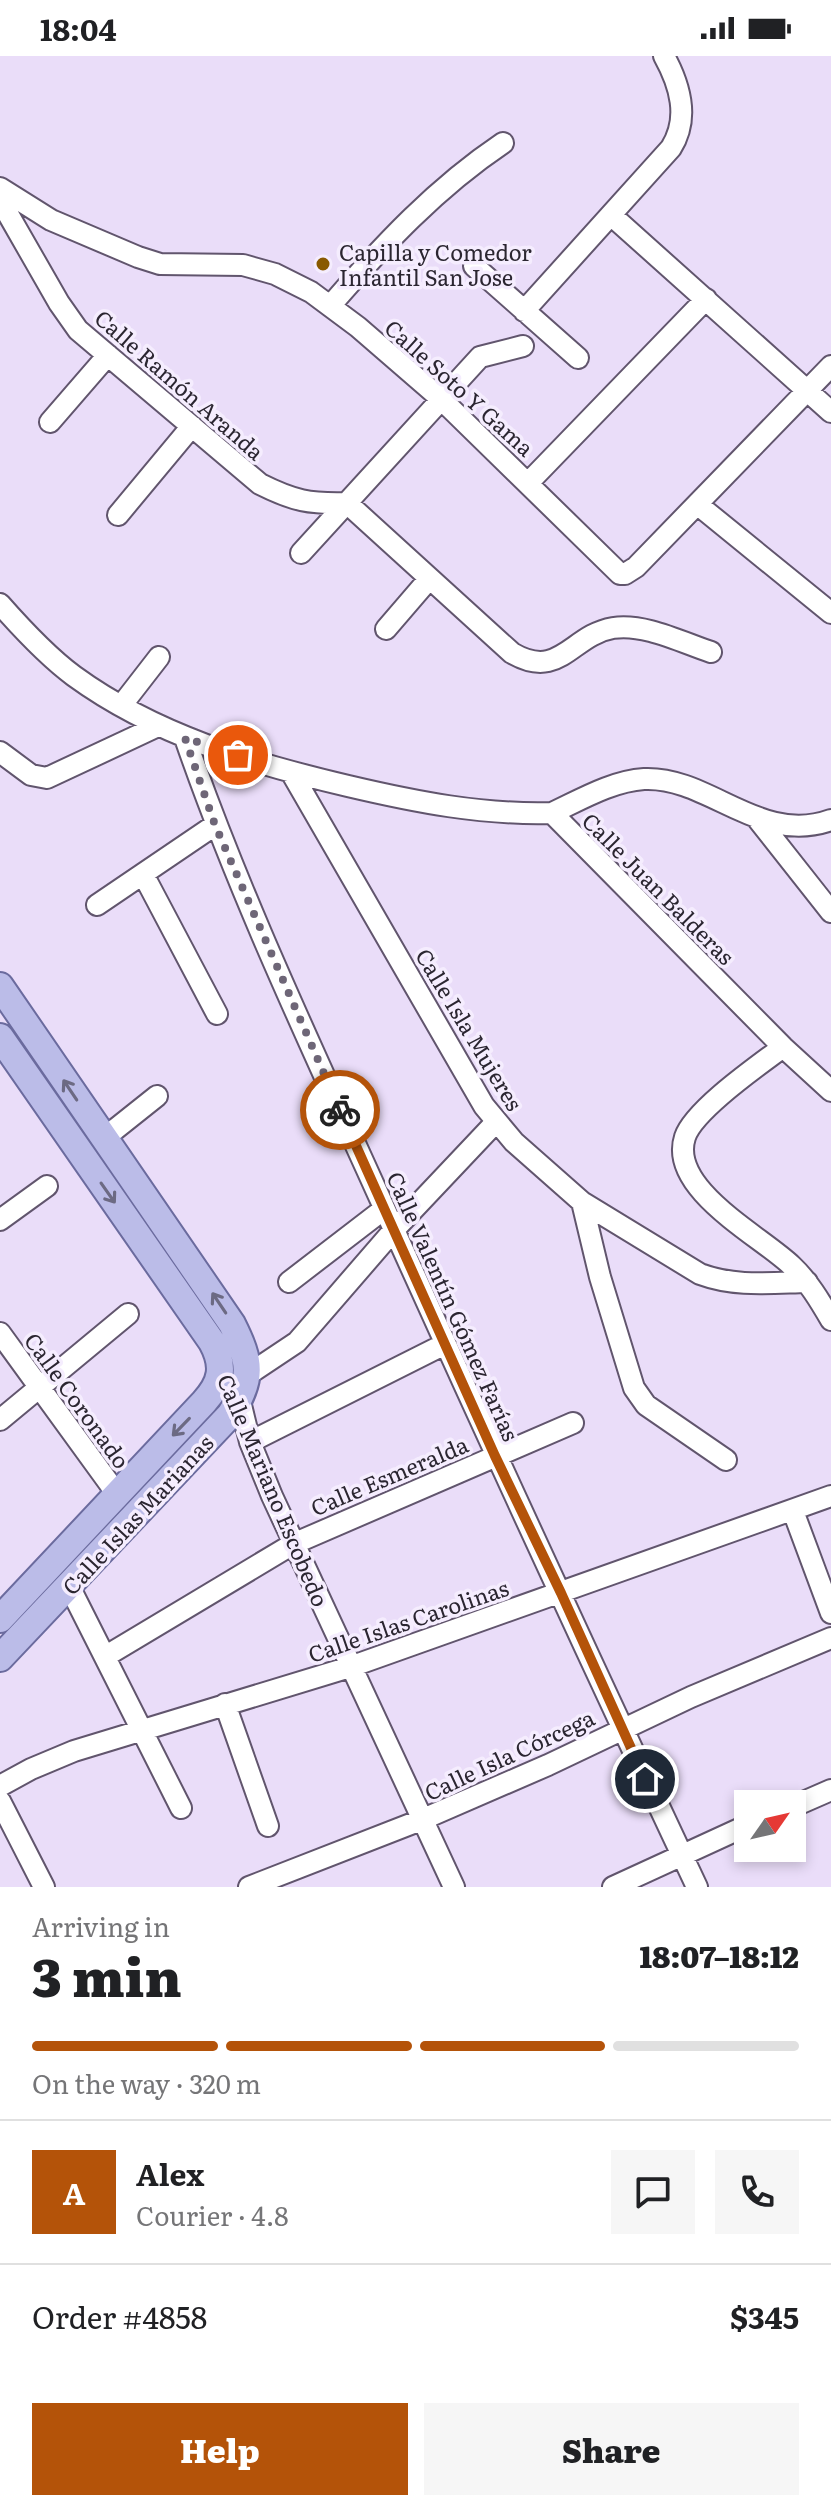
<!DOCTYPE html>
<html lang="en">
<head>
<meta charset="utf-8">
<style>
  body { margin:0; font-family:Literata,serif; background:#f6f6f6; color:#202124; height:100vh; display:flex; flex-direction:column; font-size:30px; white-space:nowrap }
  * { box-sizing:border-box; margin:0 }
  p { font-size:26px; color:#757577 }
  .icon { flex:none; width:44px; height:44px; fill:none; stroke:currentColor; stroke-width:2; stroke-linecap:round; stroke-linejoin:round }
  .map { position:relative; height:1831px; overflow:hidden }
  .panel { display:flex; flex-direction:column; background:#fff; flex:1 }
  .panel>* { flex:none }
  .needle { width:52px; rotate:56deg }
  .controls { position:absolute; left:734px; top:1734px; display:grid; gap:16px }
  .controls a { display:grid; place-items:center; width:72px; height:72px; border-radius:0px; background:#fff; box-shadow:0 4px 12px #0003; font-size:40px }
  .pin { position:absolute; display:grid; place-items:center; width:68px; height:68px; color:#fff; margin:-34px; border:4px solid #fff; border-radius:50%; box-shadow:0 2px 8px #0007 }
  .courier { position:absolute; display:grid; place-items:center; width:80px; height:80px; margin:-40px; border:6px solid #b45309; border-radius:50%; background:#fff; color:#222; box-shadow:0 2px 10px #0007 }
  .summary em { font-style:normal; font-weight:800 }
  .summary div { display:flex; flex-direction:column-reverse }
  .summary { display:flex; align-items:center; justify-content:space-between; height:136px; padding:0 32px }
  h1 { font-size:52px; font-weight:800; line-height:60px }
  .bar { display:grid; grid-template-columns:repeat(4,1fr); gap:12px 8px; align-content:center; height:96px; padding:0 32px }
  .bar i { height:10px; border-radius:6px; background:#e0e0e0 }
  .bar .selected { background:#b45309 }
  .bar p { grid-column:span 4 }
  .line { display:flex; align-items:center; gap:20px; padding:0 32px; border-top:2px solid #e0e0e0 }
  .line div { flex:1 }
  .round { display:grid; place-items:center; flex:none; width:84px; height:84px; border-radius:0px; background:#f6f6f6 }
  .button { display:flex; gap:16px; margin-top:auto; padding:16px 32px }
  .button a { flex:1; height:92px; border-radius:0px; background:#b45309; color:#fff; font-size:32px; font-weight:800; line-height:92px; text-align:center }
  .button a+a { background:#f6f6f6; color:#202124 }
  .status { display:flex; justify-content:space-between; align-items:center; height:56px; padding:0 40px; background:#fff; direction:ltr }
  .status svg { height:22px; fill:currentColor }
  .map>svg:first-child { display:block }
</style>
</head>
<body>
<div class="status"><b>18:04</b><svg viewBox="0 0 49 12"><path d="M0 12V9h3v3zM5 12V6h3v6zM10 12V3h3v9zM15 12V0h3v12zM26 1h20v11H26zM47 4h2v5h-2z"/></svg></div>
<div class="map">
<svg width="831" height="1831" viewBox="0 0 831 1831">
  <rect width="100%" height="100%" fill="#eaddf9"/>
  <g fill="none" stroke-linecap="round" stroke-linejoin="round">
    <g stroke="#61556d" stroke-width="24">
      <path id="minor" d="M0 132 51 164 138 201 160 208 243 209 275 218 311 236 358 271 440 342 620 518H625L636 511 831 310
        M0 144 59 247 78 274 260 428C294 445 309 448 347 447L512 597C560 625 571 579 613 572 644 567 681 586 711 596
        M611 159 831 356
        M474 210 578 302
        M331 249C383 189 436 132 503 87
        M524 255 671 92C690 62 680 29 664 0
        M50 366 108 299
        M529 426 706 243
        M697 448 831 557
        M118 459 192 370
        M301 497 480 301 523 290
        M0 548C22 573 47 600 74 620 155 679 251 707 348 730 416 746 482 759 552 757L783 991 831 1035
        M386 573 429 523
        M121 650 159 601
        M185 682C240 841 313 994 382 1147 485 1376 590 1604 697 1831
        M0 696 31 719 47 722 158 670
        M291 716 484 1050 514 1086 582 1146 700 1218C735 1231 769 1227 807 1226
        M552 757C580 744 612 725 644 723 709 720 760 790 831 764
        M756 761 831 856
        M143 818 217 958
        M97 849 215 769
        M783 991C759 1009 694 1054 685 1081 668 1133 761 1180 792 1210 808 1225 820 1245 831 1264
        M103 1083 157 1040
        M582 1146 600 1221 634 1332 646 1349 726 1404
        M0 1164 47 1130
        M289 1226 384 1153
        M0 1277 117 1438
        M249 1318 297 1286 393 1175 496 1066
        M238 1337 250 1386 272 1440 454 1831
        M0 1364 128 1258
        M250 1386 445 1288
        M793 1455 831 1557
        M69 1530 181 1752
        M106 1600 293 1488 573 1367
        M225 1648 268 1770
        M0 1730 31 1713 74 1695 350 1611 831 1440
        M0 1745 44 1831
        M792 1751 831 1734
        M249 1831 421 1764 548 1709 691 1641 831 1582
        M613 1831 748 1769"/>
    </g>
    <g stroke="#6b6b9e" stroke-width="30">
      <path id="major" d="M0 930 232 1268C251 1306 253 1322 230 1359L0 1602
        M0 981 212 1286C225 1310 222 1326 204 1346L0 1563"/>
    </g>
    <use href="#minor" stroke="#fff" stroke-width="20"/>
    <use href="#major" stroke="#bbbce8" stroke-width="26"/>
  </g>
  <defs><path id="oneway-shaft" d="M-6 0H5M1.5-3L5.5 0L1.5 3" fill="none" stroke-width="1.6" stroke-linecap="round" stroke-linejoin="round" transform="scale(2)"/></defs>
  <g stroke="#6c6a83">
    <use href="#oneway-shaft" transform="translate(70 1034) rotate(-124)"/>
    <use href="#oneway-shaft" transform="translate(108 1137) rotate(55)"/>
    <use href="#oneway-shaft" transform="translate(219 1247) rotate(-124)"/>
    <use href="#oneway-shaft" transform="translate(181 1371) rotate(134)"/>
  </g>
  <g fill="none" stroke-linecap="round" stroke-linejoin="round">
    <path stroke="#6e6677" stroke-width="8" stroke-dasharray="0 14.4" d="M238 699 185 682 215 769 340 1054"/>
    <path stroke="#b45309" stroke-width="10" d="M340 1054 495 1400 561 1537 645 1723"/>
  </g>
  <circle fill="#895900" stroke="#f5edfe" stroke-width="3" cx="323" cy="208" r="8"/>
  <g text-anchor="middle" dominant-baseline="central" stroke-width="7" stroke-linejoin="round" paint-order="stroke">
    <g font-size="22" fill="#2b2631" stroke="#f5edfe" text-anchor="start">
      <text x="339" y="195">Capilla y Comedor<tspan x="339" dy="25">Infantil San Jose</tspan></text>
    </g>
    <g font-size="22" fill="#2b2631" stroke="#f5edfe">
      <text transform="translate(180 328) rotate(41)">Calle Ramón Aranda</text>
      <text transform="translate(460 331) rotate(42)">Calle Soto Y Gama</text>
      <text transform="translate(659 832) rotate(45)">Calle Juan Balderas</text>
      <text transform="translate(470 973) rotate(59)">Calle Isla Mujeres</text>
      <text transform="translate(454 1250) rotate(66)">Calle Valentín Gómez Farías</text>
      <text transform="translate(78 1344) rotate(54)">Calle Coronado</text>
      <text transform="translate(389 1419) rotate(-23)">Calle Esmeralda</text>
      <text transform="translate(274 1434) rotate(67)">Calle Mariano Escobedo</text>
      <text transform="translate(137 1458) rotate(-47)">Calle Islas Marianas</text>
      <text transform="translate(408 1564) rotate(-19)">Calle Islas Carolinas</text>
      <text transform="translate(509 1698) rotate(-25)">Calle Isla Córcega</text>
    </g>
  </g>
</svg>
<div class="controls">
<a><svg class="needle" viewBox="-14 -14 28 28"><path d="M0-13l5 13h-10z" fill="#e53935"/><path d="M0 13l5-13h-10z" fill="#757577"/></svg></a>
</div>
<div class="pin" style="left:238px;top:699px;background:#ea580c"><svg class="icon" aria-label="bag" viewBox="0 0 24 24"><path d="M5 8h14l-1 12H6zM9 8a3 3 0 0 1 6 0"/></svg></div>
<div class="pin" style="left:645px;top:1723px;background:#1f2937"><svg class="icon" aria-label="home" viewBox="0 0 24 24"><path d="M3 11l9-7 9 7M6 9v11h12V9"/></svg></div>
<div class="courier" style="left:340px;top:1054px"><svg class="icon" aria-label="bike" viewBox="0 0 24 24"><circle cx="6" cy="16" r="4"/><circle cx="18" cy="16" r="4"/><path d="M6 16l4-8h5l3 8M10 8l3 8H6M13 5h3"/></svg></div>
</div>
<section class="panel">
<div class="summary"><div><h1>3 min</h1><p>Arriving in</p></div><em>18:07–18:12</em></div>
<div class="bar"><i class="selected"></i><i class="selected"></i><i class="selected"></i><i></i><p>On the way · 320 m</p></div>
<div class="line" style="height:144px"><b class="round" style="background:#b45309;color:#fff">A</b><div><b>Alex</b><p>Courier · 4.8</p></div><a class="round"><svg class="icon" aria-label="chat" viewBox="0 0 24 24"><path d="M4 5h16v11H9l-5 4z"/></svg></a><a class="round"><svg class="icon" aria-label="phone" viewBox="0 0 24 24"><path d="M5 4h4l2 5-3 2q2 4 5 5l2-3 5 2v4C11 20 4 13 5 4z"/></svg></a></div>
<div class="line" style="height:104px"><div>Order #4858</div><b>$345</b></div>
<div class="button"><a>Help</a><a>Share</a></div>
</section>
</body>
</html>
